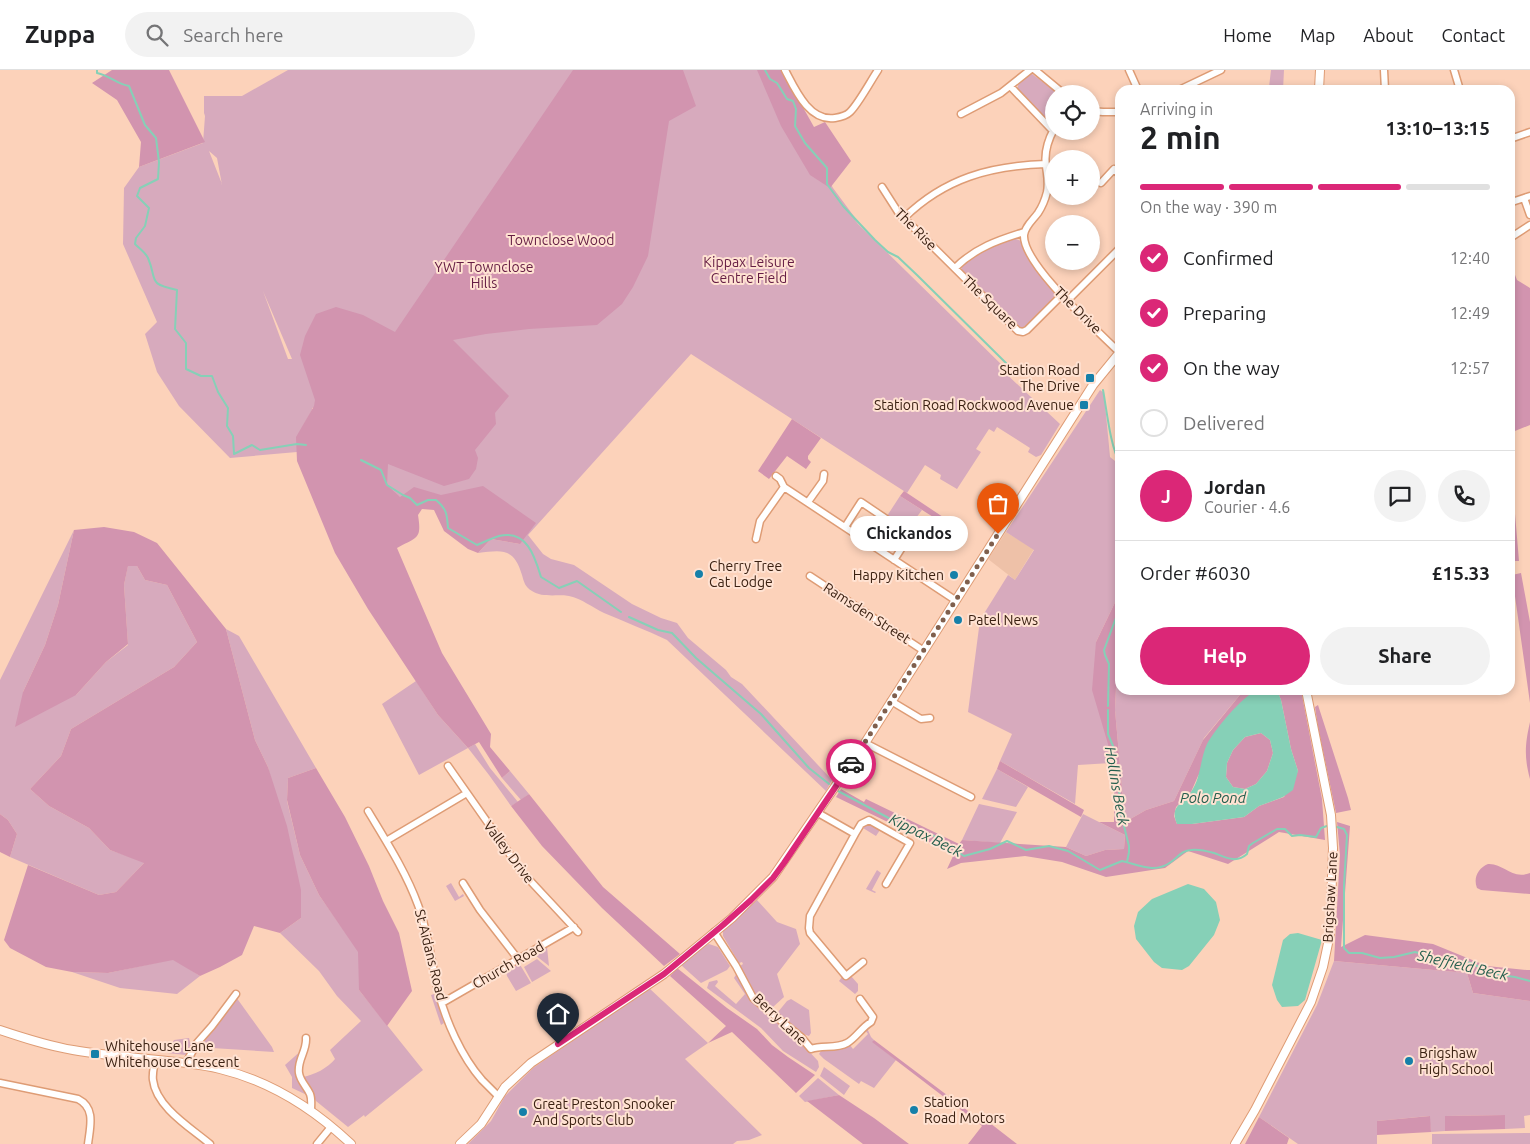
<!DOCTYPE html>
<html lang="en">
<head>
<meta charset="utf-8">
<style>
  body { margin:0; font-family:Ubuntu,sans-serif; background:#f2f2f2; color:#202124; height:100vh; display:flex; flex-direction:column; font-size:19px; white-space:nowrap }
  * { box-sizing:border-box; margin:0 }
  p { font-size:16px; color:#757577 }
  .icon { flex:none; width:28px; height:28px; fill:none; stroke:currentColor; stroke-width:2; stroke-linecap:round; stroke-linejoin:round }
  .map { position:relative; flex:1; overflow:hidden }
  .panel { position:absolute; left:1115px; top:15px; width:400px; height:610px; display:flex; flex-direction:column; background:#fff; border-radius:15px; box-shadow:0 2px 8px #0003 }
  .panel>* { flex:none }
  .controls { position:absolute; left:1045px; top:15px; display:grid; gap:10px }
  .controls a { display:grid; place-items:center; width:55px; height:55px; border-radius:50%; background:#fff; box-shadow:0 2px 8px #0003; font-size:25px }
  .pin { position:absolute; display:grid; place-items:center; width:42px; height:42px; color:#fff; margin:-51px -21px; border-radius:50% 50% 50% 0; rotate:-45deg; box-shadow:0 0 5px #0007 }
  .pin .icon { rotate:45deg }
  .courier { position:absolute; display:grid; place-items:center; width:50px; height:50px; margin:-25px; border:4px solid #db2777; border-radius:50%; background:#fff; color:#222; box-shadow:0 1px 6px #0007 }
  .bubble { position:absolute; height:35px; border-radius:18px; background:#fff; box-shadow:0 2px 8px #0003; font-size:16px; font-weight:700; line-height:35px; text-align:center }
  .overview em { font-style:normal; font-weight:700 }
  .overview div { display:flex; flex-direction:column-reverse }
  .overview { display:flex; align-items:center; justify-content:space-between; height:85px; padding:0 25px }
  h1 { font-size:32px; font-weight:700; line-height:38px }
  .bar { display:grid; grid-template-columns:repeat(4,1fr); gap:8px 5px; align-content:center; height:60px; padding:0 25px }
  .bar i { height:6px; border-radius:4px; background:#e0e0e0 }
  .bar .selected { background:#db2777 }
  .bar p { grid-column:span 4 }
  .line { display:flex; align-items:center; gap:12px; padding:0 25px; border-top:1px solid #e0e0e0 }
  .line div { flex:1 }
  .round { display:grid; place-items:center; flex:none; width:52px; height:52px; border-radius:26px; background:#f2f2f2 }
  ol { padding:0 25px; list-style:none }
  li { display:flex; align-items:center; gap:15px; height:55px }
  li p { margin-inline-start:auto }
  li .icon { padding:5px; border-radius:50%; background:#db2777; color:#fff; stroke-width:4 }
  li:last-child { color:#757577 }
  li i { width:28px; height:28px; border:2px solid #e0e0e0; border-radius:50% }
  .cta { display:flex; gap:10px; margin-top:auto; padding:10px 25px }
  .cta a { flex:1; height:58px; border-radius:30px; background:#db2777; color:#fff; font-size:20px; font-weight:700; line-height:58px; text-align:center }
  .cta a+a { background:#f2f2f2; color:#202124 }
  header { display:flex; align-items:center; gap:30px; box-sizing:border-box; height:70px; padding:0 25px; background:#fff; border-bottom:1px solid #e0e0e0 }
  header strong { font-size:24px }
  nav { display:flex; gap:28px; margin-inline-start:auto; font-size:18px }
  .search { width:350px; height:45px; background:#f2f2f2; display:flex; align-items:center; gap:12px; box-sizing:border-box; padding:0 18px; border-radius:28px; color:#757577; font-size:19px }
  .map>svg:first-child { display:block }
</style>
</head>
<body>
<header>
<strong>Zuppa</strong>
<div class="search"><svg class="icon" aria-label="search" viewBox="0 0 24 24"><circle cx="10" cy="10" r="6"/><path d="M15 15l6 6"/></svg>Search here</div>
<nav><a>Home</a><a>Map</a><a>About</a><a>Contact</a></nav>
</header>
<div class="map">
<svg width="1530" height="1074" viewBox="0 0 1530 1074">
  <rect width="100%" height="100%" fill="#fcd2ba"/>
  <path fill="#eec1a8" d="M1006 462 1034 479 1015 510 988 489Z"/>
  <path fill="#d7aabd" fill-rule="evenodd" d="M288 0H769L824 102 833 118 856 149 855 150 858 154 1004 297 1002 300 1060 354 1041 385 1036 387 1028 382 1030 378 997 357 994 362 989 359 976 379 981 382 957 419 940 409 941 405 925 395 907 423 691 284 528 465 543 484 551 489 574 495 632 534 661 548 677 553 688 568 726 600 731 607 742 614 832 710 826 721 667 570C646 560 625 552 604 543 592 537 582 529 569 526 557 524 542 528 532 521 525 517 524 512 522 505 514 478 503 480 478 483L491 469 520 474 445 436 417 434 418 455 324 336 312 338V340L297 367V382L230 388 179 336 157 302 145 264 157 252 123 174 124 118 139 97 203 73 205 46 204 43V26H242ZM209 81 217 88 222 115V114ZM263 221 292 289H288Z
    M1271 0H1284L1283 20H1262L1269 17Z
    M1032 4 1059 24H1054V52H1049L1018 21C1016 13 1024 6 1032 4Z
    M1012 169H1016L1021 171 1036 200 1054 221 1056 225 1055 228 1022 259H1019L961 201C961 186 1000 173 1012 169Z
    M1100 320 1104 323 1110 387 1120 395V522L1096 572 1111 693 1078 695 1075 734 1000 691 1012 664 968 642 980 550 1008 505 1015 510 1034 480 1006 462Z
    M900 426 922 440 907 460 887 446Z
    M74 460 58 535 45 575 23 622 76 625 106 592 128 575 124 515 128 495 137 496 145 510 167 515 197 572 174 597 71 659 61 686 30 719 49 736 89 758 110 780 145 792 116 822 99 825 10 787 17 764 8 750 0 744V610Z
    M1119 548 1120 620H1244L1204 668 1174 731 1146 740 1125 752 1115 640 1117 593 1115 564Z
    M226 559 239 566 316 698 288 708 287 731 300 785 319 825 359 882V920L423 1000 365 1047 364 1045 348 1057 316 1031 303 1007C314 1005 328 998 335 989L330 980 361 951 337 926 319 901 280 863 301 848 268 697 255 670Z
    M416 611 438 645 468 678 475 674 490 698 518 732 511 736 489 705 468 678 419 705 382 634Z
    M997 699 1028 717 1016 737 982 729Z
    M510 701 529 724 521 730 502 708Z
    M979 734 1017 742 1000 773 962 770Z
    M1083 744 1125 765 1124 779 1105 780 1086 786 1066 777Z
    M869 754 880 760 876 766 863 758 865 755Z
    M877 800 881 803 872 820 876 822 875 823 866 819Z
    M451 813 459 827 463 824 464 826 455 831 446 816Z
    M757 830 777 852 796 859 800 874 777 904 784 927 773 937 769 938 757 929 740 896 743 894 742 892 739 893 723 866V861Z
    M709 874 718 877 730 896 727 900 701 913 681 895 704 876Z
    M547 877 549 896 535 885Z
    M174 889 200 906 177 924 120 918 72 902 108 903Z
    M537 889 551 901 532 912 524 897Z
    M1334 891 1467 903 1473 923 1530 931V1045L1524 1046 1525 1058 1505 1059 1504 1045 1445 1046V1061L1431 1062 1429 1046 1377 1051V1074H1298L1259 1047 1317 935Z
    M519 893 531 913 516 921 507 906 506 901Z
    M737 903 750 930 789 960 818 991 819 997 816 1002 783 981 761 958 707 918 709 912 717 910 718 912 715 916 736 934 745 924 734 908Z
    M851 906 858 914V921L855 924 839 911 842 907 846 910Z
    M649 918 708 973 685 989 762 1065 749 1070 737 1071 733 1074H468L491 1051 505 1026 533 998Z
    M434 924 444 953 441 955 431 925Z
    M236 927 272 977 274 982 196 977Z
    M791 929 809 940 811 963 809 966 800 963 779 944 778 942 787 931Z
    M867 958 871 967 874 970 873 972 896 990 874 1018 861 1011 859 1014 824 989 819 984 821 981 824 979 850 975 853 979 868 964 865 960Z
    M189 968 190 972 193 973 186 985 167 983 174 970Z
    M303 979 296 1005 299 1012 307 1025 292 1018V1007L285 995Z
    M824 997 850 1016 844 1025 820 1006Z
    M818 1008 839 1025 805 1032 799 1026Z
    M1530 1063V1074H1432V1064Z"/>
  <path fill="#d294af" d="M112 0H169L205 72 139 97 141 72 117 30 92 13Z
    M573 0H683L696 36 669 51 648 186 633 217 622 234 597 255 529 259 486 264 453 270 509 326 495 343 496 354 475 380 478 388 476 399 469 409 444 416 388 394 387 415 400 427 414 417 441 425 483 416 536 453 520 474 491 469 478 483 468 479 444 461 434 440 422 439 418 445C422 470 417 467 397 478L442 583 491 664 490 677 510 701 502 708 479 672 468 678 438 645 368 539 335 483 297 391 296 367 314 336 315 330 300 285 305 266 316 244 336 237 363 245 395 262Z
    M757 0H782L814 57 825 52 851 91 830 118 810 105 781 56Z
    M1512 197 1517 210 1530 218V355L1510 363V198Z
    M792 349 821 368 808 386V389L811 392 806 399 787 386 769 409 758 401Z
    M1510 385 1519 491H1510Z
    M904 421 952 453 949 457 900 426Z
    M104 457 134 462 157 473 226 559 255 670 268 697 287 756 301 820V848L280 863 254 856 242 885 220 897 200 906 173 890 108 903 72 902 46 897 10 878 4 870 28 795 99 825 116 822 144 793 110 780 89 758 49 736 30 719 61 686 71 659 174 597 197 572 167 515 145 510 137 496H128L124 515 128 574 106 592 76 625 15 657 23 622 45 575 58 535 74 460Z
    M1521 503 1530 552V633L1512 505Z
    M1120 522V548L1115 564 1117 593 1115 640 1125 752 1146 740 1174 731 1203 670 1244 620H1257L1250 624 1198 706 1191 722 1176 737 1174 746 1177 754H1192L1244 747 1259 736 1284 727 1298 701 1291 679 1281 630 1277 620H1301L1322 729 1325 770 1279 762 1228 794 1188 781 1165 798 1106 807 1062 792 1025 786 961 793 947 799 954 784 836 727 841 719 864 732 866 729 959 774 962 770 1066 777 1086 786 1105 780 1124 779 1125 765 1099 752H1114V709L1108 674 1092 620 1096 572Z
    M1318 635 1348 728 1351 740 1336 743 1318 657 1315 637Z
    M1530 652V709C1524 687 1525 674 1530 652Z
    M1261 663 1270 670 1273 683 1267 701 1256 714 1245 719 1233 717 1226 707 1227 693 1233 680 1245 667Z
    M1000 691 1084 740 1081 747 997 699Z
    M316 698 345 747 369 796 383 831 399 863 412 921 387 956 359 920 358 882 319 825 300 785 287 730 288 708Z
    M529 724 603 817 680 884 664 896 602 838 542 776 511 736Z
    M0 744 8 750 17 764 10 787 0 782Z
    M1337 752 1350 756 1341 877 1365 865 1433 874 1487 896 1527 900H1530V931L1473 923 1467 903 1334 891 1340 785Z
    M1488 794C1504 793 1511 810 1530 803V824L1481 820 1477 818C1473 808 1478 798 1488 794Z
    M677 898 727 938 757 959 772 975 788 987 815 1005 796 1023 732 962 708 973 726 956 670 906Z
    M874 970 984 1053 986 1050 1017 1074H968L982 1056 872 972Z
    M839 1025 874 1048 909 1074H863L807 1031Z
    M1505 1045V1059L1445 1061V1046Z
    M1430 1046 1431 1062 1377 1065V1051Z
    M1259 1047 1289 1068 1287 1074H1245Z"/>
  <path fill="#86d0b7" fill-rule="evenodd" d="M1257 620H1277L1281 630 1291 679 1298 701 1293 720 1283 727 1259 736 1244 747 1192 754H1177C1169 735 1183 735 1191 722 1201 708 1200 689 1207 674 1216 658 1241 628 1257 620ZM1261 663 1270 670 1273 683 1267 701 1256 714 1245 719 1233 717 1226 707 1227 693 1233 680 1245 667Z
    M1188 814 1204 819 1216 832 1220 850 1214 865 1189 896 1182 900 1162 898 1154 892 1136 869 1134 856 1138 842 1152 829Z
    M1298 863 1322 870 1305 930 1298 936 1282 937 1277 930 1272 915 1283 870 1290 864Z"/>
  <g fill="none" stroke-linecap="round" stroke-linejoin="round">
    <path stroke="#86d0b7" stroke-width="2" d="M97 0V3C111 6 116 14 129 16L145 55 156 68 159 92 158 109 140 118 137 126 149 138 145 156 136 168 135 174C139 178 146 183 148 188 158 211 146 213 177 220L175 259 186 273V299L201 306H212L218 322 228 338 227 356 233 366 234 384 252 375 260 380 297 374 306 375
      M765 0 770 9 777 13 787 29 793 31 796 39 795 56 805 73 827 98V114L843 136 875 170 888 182 898 187 917 205 1006 293
      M1103 320C1107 341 1110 376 1120 393
      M361 390 381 400 387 415 403 425 410 428 417 435 428 430H436C447 439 447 445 448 458L477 475C484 472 492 468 499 466 527 459 535 487 541 507L559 518 577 511 621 542
      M629 547 658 560 672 563 696 588 761 644 809 698 829 714
      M1108 636 1109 594 1105 585 1104 580 1120 537
      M1108 640V664L1113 676 1114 691 1118 700 1116 711 1122 733 1120 740 1129 776V782L1127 792
      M838 721 898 753 934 766 964 786 990 779 1007 771 1026 780 1049 776 1068 781 1100 800 1122 791C1139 795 1155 804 1171 792 1177 788 1182 780 1191 780 1197 779 1207 781 1214 783 1225 787 1236 794 1247 784L1249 776 1253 773 1277 759H1285L1292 766 1300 765 1316 767 1321 758 1327 756
      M1337 757 1344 759 1347 765 1344 815V878L1349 883H1362L1380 888 1394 887 1415 882 1445 890 1460 891 1471 893 1493 904 1515 907 1530 911"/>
    <g stroke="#de9c75" stroke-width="9">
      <path id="minor" d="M785 0C795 19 809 52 835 48 841 47 846 46 850 42 859 33 870 12 878 0
        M1035 0 1064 24
        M1129 0 1138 20
        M1384 0 1385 20
        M1454 0 1460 20
        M1010 16 1053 61
        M1179 20 1221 0
        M1091 41 1103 42H1120
        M961 44 1001 23 1030 0
        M1054 59C1048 70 1044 83 1046 96 1047 105 1049 112 1047 122 1045 130 1042 137 1038 143 1033 150 1025 156 1024 165 1022 194 1098 261 1119 282
        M1510 69 1530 62
        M1101 113 1114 99 1120 105
        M882 117 898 142 1018 261 1023 262 1027 260 1062 225
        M1524 128 1530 145
        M1512 132 1530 126
        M904 148C945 108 990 96 1046 94
        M1510 168 1530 155
        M955 198C975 178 998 170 1024 162
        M1068 230 1118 180
        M776 406 780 409 784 417
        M784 417 955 530
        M808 432 823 411 824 404
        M845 457 861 432 910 465 894 490
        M756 469 760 451 784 417
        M810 506 924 581
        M891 631 921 649 930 648
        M865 673 971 727
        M448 696 523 803 578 862
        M368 741C386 771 406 802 418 835 429 864 431 892 438 921 446 951 461 986 482 1010 487 1015 493 1021 498 1026
        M818 743 855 764 810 846 809 858 810 863 846 906 863 892
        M855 764 861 754 869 750 910 773 886 814
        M386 771 467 723
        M463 813 480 840 518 889
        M714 862 736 896 753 928 801 967 811 979C822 975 836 979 847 973 856 968 862 957 871 952L873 947 860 929
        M442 933 574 857
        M306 968C307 981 297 990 299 1003 300 1011 307 1017 310 1024 312 1029 311 1035 311 1040
        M155 990C154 997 152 1004 153 1010 156 1037 191 1058 210 1074
        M186 993 197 973 212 956 236 924
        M0 1013 78 1029C96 1038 90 1057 88 1074
        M317 1074 331 1057"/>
    </g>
    <g stroke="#de9c75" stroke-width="10">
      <path id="tertiary" d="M1319 20 1320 0
        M0 960C24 968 48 976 73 980 122 989 172 988 220 999 270 1011 314 1039 351 1074
        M460 1074 481 1054 505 1017 531 993 664 904 732 848 773 807 865 673 1093 315 1120 282
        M1235 1074 1255 1040 1311 932 1323 897 1330 864 1333 778 1331 745 1306 620"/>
    </g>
    <use href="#minor" stroke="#fff" stroke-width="6"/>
    <use href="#tertiary" stroke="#fff" stroke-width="8"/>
  </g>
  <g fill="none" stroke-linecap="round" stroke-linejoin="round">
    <path stroke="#7f5f4d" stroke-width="5" stroke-dasharray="0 9" d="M851 694 998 464"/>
    <path stroke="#db2777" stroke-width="6" d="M558 974 664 904 723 855 751 830 773 808 784 793 851 694"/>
  </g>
  <g fill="#1680a9" stroke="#ffe2d2" stroke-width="2">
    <rect x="1085" y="303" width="10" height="10" rx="2.5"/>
    <rect x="1079" y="330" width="10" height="10" rx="2.5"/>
    <circle cx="699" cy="504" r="5"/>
    <circle cx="954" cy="505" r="5"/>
    <circle cx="958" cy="550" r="5"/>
    <rect x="90" y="979" width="10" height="10" rx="2.5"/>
    <circle cx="1409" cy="991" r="5"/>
    <circle cx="914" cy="1040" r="5"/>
    <circle cx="523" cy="1042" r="5"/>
  </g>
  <g text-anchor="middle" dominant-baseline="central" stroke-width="4" stroke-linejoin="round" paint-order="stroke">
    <g font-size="14" fill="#3b2112" stroke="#ffe2d2">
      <text transform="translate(916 159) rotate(45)">The Rise</text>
      <text transform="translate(990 232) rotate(44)">The Square</text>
      <text transform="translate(1078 240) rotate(45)">The Drive</text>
      <text transform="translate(867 543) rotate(33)">Ramsden Street</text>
      <text transform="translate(509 782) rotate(53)">Valley Drive</text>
      <text transform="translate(1330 827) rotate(-87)">Brigshaw Lane</text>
      <text transform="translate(431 885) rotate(76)">St Aidans Road</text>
      <text transform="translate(508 895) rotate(-30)">Church Road</text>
      <text transform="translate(780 949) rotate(43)">Berry Lane</text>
    </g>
    <g font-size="14" fill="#651d44" stroke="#ffe2d2">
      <text x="561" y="170">Townclose Wood</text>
      <text x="749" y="192">Kippax Leisure<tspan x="749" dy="16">Centre Field</tspan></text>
      <text x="484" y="197">YWT Townclose<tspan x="484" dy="16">Hills</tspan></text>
    </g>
    <g font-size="14" fill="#3b2112" stroke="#ffe2d2" text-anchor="start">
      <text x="1080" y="300" text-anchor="end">Station Road<tspan x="1080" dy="16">The Drive</tspan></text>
      <text x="1074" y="335" text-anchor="end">Station Road Rockwood Avenue</text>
      <text x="709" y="496">Cherry Tree<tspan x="709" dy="16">Cat Lodge</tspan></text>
      <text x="944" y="505" text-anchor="end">Happy Kitchen</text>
      <text x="968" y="550">Patel News</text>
      <text x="105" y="976">Whitehouse Lane<tspan x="105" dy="16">Whitehouse Crescent</tspan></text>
      <text x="1419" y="983">Brigshaw<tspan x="1419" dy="16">High School</tspan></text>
      <text x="924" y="1032">Station<tspan x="924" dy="16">Road Motors</tspan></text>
      <text x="533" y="1034">Great Preston Snooker<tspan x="533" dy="16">And Sports Club</tspan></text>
    </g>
    <g font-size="15" font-style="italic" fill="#255f4e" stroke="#ffe2d2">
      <text transform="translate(1117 716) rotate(80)">Hollins Beck</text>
      <text x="1213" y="727">Polo Pond</text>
      <text transform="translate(926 765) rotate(26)">Kippax Beck</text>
      <text transform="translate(1463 895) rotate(13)">Sheffield Beck</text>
    </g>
  </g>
</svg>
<div class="controls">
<a><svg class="icon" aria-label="locate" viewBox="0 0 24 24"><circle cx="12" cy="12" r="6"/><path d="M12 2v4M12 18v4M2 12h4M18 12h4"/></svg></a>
<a>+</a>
<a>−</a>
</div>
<div class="pin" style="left:998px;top:464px;background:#ea580c"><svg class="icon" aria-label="bag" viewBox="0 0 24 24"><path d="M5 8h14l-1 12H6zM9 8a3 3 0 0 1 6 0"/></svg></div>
<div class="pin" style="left:558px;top:974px;background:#1f2937"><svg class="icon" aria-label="home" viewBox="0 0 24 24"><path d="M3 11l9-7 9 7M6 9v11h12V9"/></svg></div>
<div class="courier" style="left:851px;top:694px"><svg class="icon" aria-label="car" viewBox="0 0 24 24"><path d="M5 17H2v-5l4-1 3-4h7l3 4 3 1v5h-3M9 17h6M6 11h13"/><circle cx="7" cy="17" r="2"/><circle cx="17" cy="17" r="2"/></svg></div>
<div class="bubble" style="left:850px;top:446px;width:118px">Chickandos</div>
<section class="panel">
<div class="overview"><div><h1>2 min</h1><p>Arriving in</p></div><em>13:10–13:15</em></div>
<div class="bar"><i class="selected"></i><i class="selected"></i><i class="selected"></i><i></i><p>On the way · 390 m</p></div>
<ol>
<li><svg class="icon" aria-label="check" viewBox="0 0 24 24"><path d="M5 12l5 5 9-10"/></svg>Confirmed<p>12:40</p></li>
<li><svg class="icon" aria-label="check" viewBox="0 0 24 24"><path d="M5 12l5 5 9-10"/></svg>Preparing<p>12:49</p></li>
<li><svg class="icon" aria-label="check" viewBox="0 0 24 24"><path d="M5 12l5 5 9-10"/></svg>On the way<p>12:57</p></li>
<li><i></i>Delivered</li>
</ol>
<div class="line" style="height:90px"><b class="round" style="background:#db2777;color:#fff">J</b><div><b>Jordan</b><p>Courier · 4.6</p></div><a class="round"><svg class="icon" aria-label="chat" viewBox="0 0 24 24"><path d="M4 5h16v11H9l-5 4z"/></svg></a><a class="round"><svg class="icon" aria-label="phone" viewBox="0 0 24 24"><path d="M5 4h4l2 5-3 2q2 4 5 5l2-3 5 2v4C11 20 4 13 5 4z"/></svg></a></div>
<div class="line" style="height:65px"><div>Order #6030</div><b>£15.33</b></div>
<div class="cta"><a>Help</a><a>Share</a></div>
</section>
</div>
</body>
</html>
